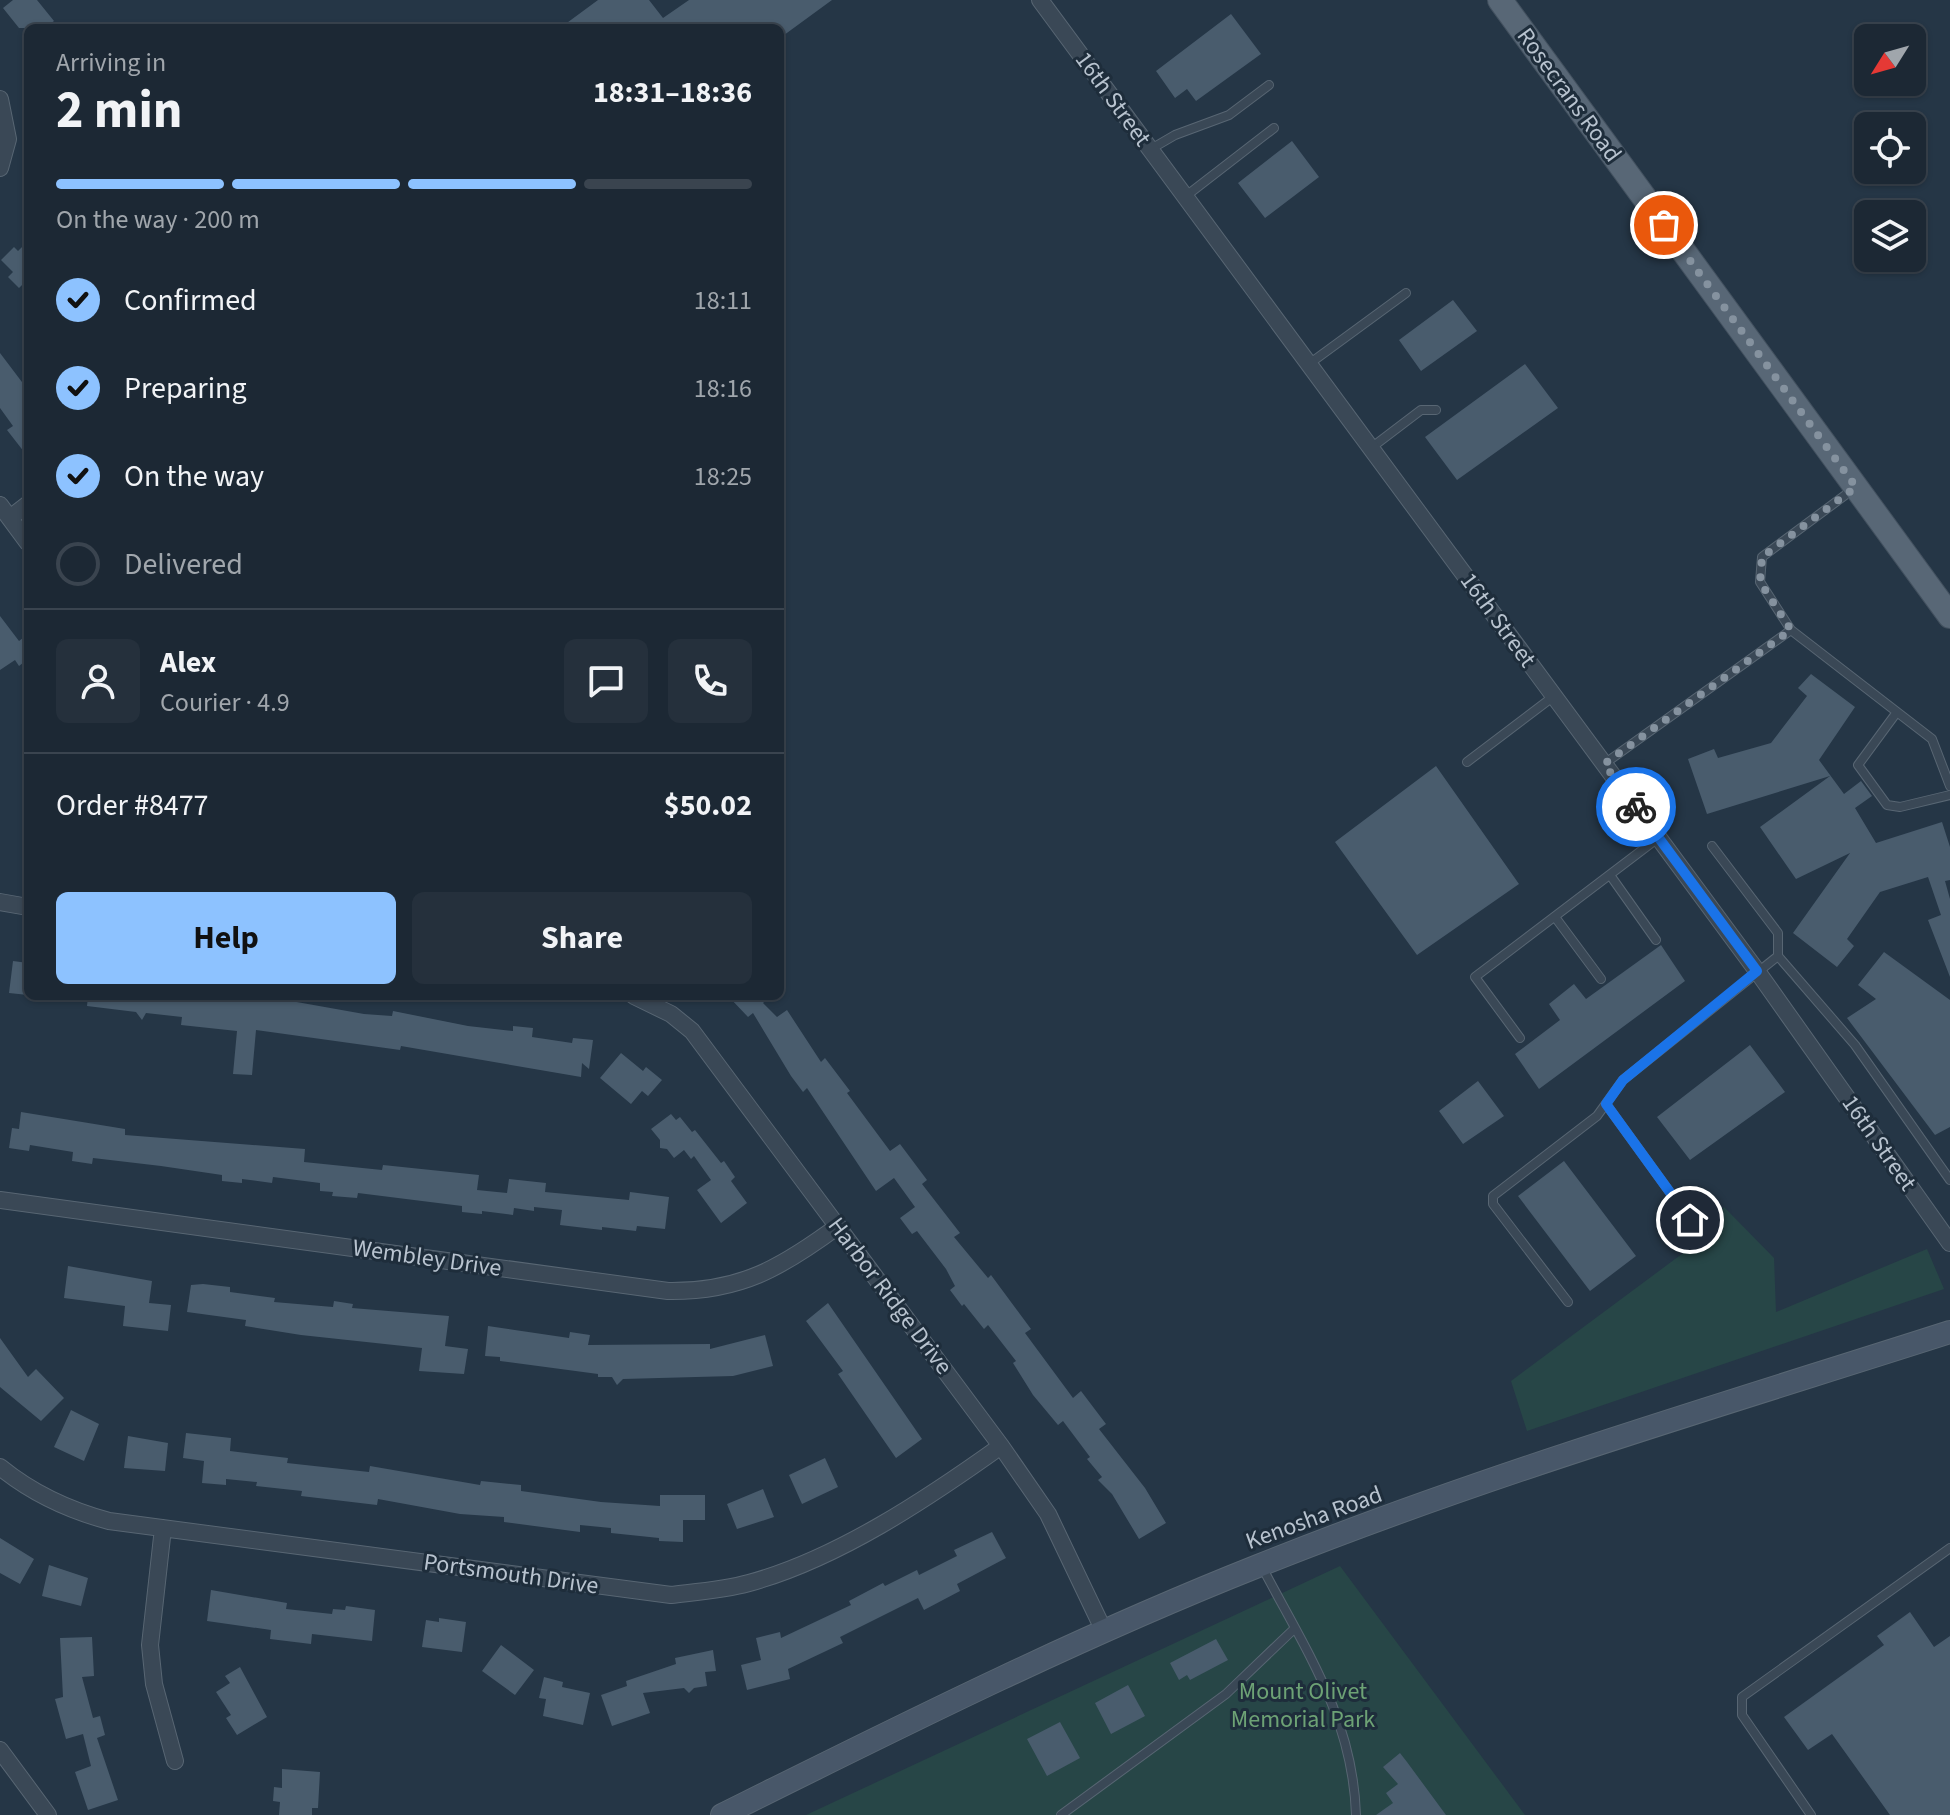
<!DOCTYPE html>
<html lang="en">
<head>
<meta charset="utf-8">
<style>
  body { margin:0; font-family:"Source Sans 3",sans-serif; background:#25303c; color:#f1f3f6; height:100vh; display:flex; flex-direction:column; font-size:30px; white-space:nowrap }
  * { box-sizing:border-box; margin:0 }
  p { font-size:26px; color:#a0a6ac }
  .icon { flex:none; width:44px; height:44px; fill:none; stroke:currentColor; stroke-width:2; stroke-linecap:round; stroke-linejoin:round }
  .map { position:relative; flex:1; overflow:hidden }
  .sheet { position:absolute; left:24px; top:24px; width:760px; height:976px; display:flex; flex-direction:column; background:#1c2834; border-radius:12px; box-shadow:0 2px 6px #0004,0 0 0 2px #3a444f }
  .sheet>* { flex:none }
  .needle { width:52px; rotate:233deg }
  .buttons { position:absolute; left:1854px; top:24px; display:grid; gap:16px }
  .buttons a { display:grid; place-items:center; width:72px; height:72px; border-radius:12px; background:#1c2834; box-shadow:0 2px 6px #0004,0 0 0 2px #3a444f; font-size:40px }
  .pin { position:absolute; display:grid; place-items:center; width:68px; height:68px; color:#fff; margin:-34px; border:4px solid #fff; border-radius:50%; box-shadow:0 2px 8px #0007 }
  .courier { position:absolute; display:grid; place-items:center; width:80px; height:80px; margin:-40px; border:6px solid #1a73e8; border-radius:50%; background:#fff; color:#222; box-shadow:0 2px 10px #0007 }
  .summary em { font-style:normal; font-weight:700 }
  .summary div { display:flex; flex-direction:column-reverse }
  .summary { display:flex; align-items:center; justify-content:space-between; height:136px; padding:0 32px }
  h1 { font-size:52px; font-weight:700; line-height:60px }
  .bar { display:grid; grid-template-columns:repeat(4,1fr); gap:12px 8px; align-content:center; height:96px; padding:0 32px }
  .bar i { height:10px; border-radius:6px; background:#3a444f }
  .bar .selected { background:#8dc2ff }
  .bar p { grid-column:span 4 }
  .line { display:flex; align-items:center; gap:20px; padding:0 32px; border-top:2px solid #3a444f }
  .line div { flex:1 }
  .round { display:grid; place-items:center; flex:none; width:84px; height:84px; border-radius:12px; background:#25303c }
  ol { padding:0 32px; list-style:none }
  li { display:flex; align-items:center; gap:24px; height:88px }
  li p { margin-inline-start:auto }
  li .icon { padding:8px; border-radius:50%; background:#8dc2ff; color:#111; stroke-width:4 }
  li:last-child { color:#a0a6ac }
  li i { width:44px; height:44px; border:4px solid #3a444f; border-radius:50% }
  .button { display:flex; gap:16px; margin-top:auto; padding:16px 32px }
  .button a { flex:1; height:92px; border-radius:12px; background:#8dc2ff; color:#111; font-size:32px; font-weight:700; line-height:92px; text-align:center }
  .button a+a { background:#25303c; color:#f1f3f6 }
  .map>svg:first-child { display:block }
</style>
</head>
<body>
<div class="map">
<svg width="1950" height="1815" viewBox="0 0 1950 1815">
  <rect width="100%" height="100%" fill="#253646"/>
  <path fill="#274647" d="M1724 1207 1774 1258 1776 1312 1927 1249 1944 1289 1527 1431 1511 1381 1698 1242Z
    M1340 1566 1525 1815H806Z"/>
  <path fill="#495c6d" d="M13 0H37L54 21 45 28H19L3 8Z
    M598 0H649L663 18 689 0H832L780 38V28H560Z
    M1231 14 1261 54 1196 101 1187 89 1175 98 1156 71Z
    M1292 141 1319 177 1265 218 1238 183Z
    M28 241V287L24 283 19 288 8 277 13 272 1 260 14 247 18 251Z
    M1453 300 1477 331 1421 371 1399 340Z
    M0 353 28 390V457L7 430 13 426 0 408Z
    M1525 364 1558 408 1457 480 1425 437Z
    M0 616 19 641 28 634V659L19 666 15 660 0 670Z
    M1811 674 1855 707 1819 760 1844 794 1861 781 1872 796 1855 808 1876 843 1942 822 1950 847V880L1945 881 1950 899V977L1928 920 1941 915 1928 877 1880 892 1847 939 1854 946 1837 967 1793 933 1850 853 1796 879 1760 827 1830 776 1707 814 1688 759 1714 749 1718 758 1771 743 1807 696 1798 688Z
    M1436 766 1519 884 1417 955 1335 842Z
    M1661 945 1685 981 1539 1089 1515 1054 1560 1020 1549 1004 1574 984 1586 999Z
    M1884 952 1950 1000V1127L1935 1135 1847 1018 1876 999 1858 985Z
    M13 961 28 963V995L9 993Z
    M88 996H263L364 1014 392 1016 393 1011 468 1026 513 1031V1026L533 1028 532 1037 572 1043 573 1038 593 1040 589 1069 582 1063 581 1077 401 1046 400 1050 256 1030 252 1075 233 1074 237 1031 181 1025 182 1017 146 1013 142 1020 136 1012 87 1006Z
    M728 996H770L763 1003 777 1017 787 1010 821 1062 825 1058 850 1091 847 1093 890 1151 900 1144 927 1180 922 1184 960 1233 954 1237 988 1278 991 1275 1031 1329 1025 1333 1073 1398 1081 1391 1106 1424 1099 1429 1145 1488 1166 1523 1139 1539 1112 1494 1098 1480 1102 1477 1087 1459 1090 1457 1063 1421 1058 1425 1033 1395 1013 1363 1016 1361 988 1325 984 1329 964 1304 962 1306 950 1290 955 1286 946 1269 917 1231 912 1234 900 1218 915 1207 894 1178 876 1191 807 1088 803 1092 791 1076 753 1013 748 1017Z
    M1750 1045 1785 1092 1690 1160 1657 1117Z
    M621 1053 643 1071 646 1067 662 1080 648 1096 642 1091 631 1104 600 1078Z
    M1478 1081 1504 1116 1463 1144 1439 1111Z
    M21 1112 125 1129V1135L305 1149 304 1162 382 1170 383 1165 479 1175 477 1190 507 1193 509 1179 546 1183 545 1192 629 1200 630 1192 669 1197 665 1229 637 1226 636 1231 602 1227V1230L560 1225 562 1210 534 1207V1211L514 1208 513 1215 482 1211V1214L462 1212V1206L358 1193 357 1198 332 1196 333 1192 320 1191V1183L273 1177 272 1183 242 1179V1183L222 1181V1175L161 1166 93 1158 92 1164 72 1161 73 1152 30 1145 29 1151 9 1148 12 1128 19 1129Z
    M671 1114 676 1120 680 1117 692 1132 695 1130 721 1163 724 1161 735 1177 731 1181 747 1203 721 1223 697 1190 711 1180 694 1156 691 1159 684 1150 674 1158 667 1149 660 1148V1140L651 1129Z
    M1564 1161 1636 1256 1590 1291 1518 1196Z
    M68 1266 152 1281 149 1303 171 1305 168 1331 123 1326 125 1306 64 1298Z
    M203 1284 230 1287V1292L275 1298 274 1302 333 1307 334 1301 353 1304 352 1308 449 1316 445 1346 468 1349 464 1374 419 1371 422 1348 301 1335 245 1326 246 1320 187 1312 191 1285Z
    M828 1303 922 1439 896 1458 838 1374 843 1371 806 1321Z
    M488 1326 569 1338 570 1332 590 1335 588 1345 710 1344V1349L765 1335 773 1366 733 1376 623 1379 617 1385 612 1377H598V1374L500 1361V1357L485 1356Z
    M0 1338 28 1377 36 1369 64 1398 41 1421 0 1387Z
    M71 1410 99 1424 84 1461 54 1447Z
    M186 1433 231 1438 230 1451 288 1458 287 1463 369 1472 370 1466 480 1485 481 1481 521 1485V1491L601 1502 660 1506V1495H705V1520H683V1542L659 1541V1538L611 1533V1528L580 1525V1532L504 1522V1517L460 1514 378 1499 377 1505 301 1496 302 1491 256 1486 257 1482 226 1479V1485L202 1483 204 1461 183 1458Z
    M128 1436 168 1443 165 1471 124 1468Z
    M825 1458 838 1487 802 1504 789 1475Z
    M763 1489 774 1517 737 1529 727 1504Z
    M992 1532 1006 1558 957 1584 960 1591 924 1610 918 1598 840 1637 843 1643 788 1669 790 1679 747 1690 741 1665 761 1660 756 1638 780 1632 781 1638 851 1605 849 1601 883 1583 885 1586 917 1570 919 1575 957 1556 954 1550Z
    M0 1538 34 1559 20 1584 0 1573Z
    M49 1565 88 1578 81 1606 42 1596Z
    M211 1590 287 1603 286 1609 332 1614 333 1609 345 1610 346 1606 375 1610 372 1641 312 1634 311 1644 270 1639 271 1630 207 1621Z
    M1910 1612 1934 1647 1950 1636V1815H1890L1832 1734 1808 1750 1784 1717 1884 1645 1877 1636Z
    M439 1618 466 1622 462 1652 422 1647 426 1620 439 1622Z
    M92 1637 94 1676 82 1677 93 1718 100 1716 105 1735 97 1738 118 1800 88 1810 75 1772 91 1766 83 1734 66 1739 55 1699 63 1697 60 1638Z
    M1216 1639 1228 1660 1190 1680 1187 1675 1179 1680 1170 1663Z
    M501 1645 534 1670 515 1695 482 1671Z
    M713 1650 716 1671 705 1672 707 1686 694 1688 689 1693 684 1688 643 1693 650 1713 612 1726 601 1695 627 1686 626 1681 676 1664 675 1658Z
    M240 1667 267 1717 237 1735 226 1718 231 1715 216 1692 230 1683 225 1676Z
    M544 1677 563 1682 562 1687 590 1693 583 1725 543 1716 546 1699 539 1698Z
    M1128 1685 1145 1716 1111 1734 1095 1703Z
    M1060 1722 1080 1758 1047 1776 1027 1739Z
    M1400 1753 1407 1762 1446 1815H1376L1393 1803 1386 1793 1398 1784 1383 1767Z
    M282 1769 320 1772 318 1808H312V1815H279L280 1802 273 1801 274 1787 282 1788Z"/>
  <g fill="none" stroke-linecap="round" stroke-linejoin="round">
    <g stroke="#586673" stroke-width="10">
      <path id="lane" d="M1151 149 1175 135 1229 115 1269 85
        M1186 196 1274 128
        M1309 364 1406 293
        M1371 448 1421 410H1436
        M1852 490 1762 557 1760 582 1791 630 1897 712 1858 765 1887 805 1900 807 1950 795
        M1897 712 1932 739 1950 786
        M1467 762 1554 696
        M1604 764 1791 630
        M1610 875 1656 940
        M1555 917 1601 979
        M1778 956 1855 1045 1950 1180
        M1520 1038 1475 977 1658 838
        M1606 1104 1690 1220
        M1568 1302 1493 1204V1196L1597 1116 1623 1080 1778 956V933L1712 846
        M1261 1565C1305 1649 1353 1718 1356 1815
        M1061 1815 1226 1694 1294 1629
        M1811 1815 1742 1715V1697L1950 1548"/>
    </g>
    <g stroke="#586673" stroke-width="18">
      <path id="street" d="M1040 0 1757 971 1950 1243
        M0 99 8 139 0 168
        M0 505 28 543
        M10 518 28 504
        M0 902 28 907
        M634 996 671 1014 692 1031 1001 1446 1048 1514 1104 1631
        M0 1200 668 1291C740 1292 781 1268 838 1226
        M0 1467C33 1494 68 1510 109 1521L671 1595C696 1592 724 1590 749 1583 837 1559 927 1499 1001 1446
        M163 1528 150 1645 154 1684 175 1761
        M0 1750 48 1815"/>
    </g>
    <g stroke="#586673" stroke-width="24">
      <path id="secondary" d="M722 1815C899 1727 1074 1639 1258 1566 1484 1475 1719 1406 1950 1332"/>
    </g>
    <g stroke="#43515f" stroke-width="26">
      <path id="primary" d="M1500 0 1950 616"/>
    </g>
    <use href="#lane" stroke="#3a4856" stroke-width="8"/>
    <use href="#street" stroke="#3a4856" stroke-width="16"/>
    <use href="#secondary" stroke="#485769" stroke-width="22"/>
    <use href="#primary" stroke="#586776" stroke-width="24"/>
  </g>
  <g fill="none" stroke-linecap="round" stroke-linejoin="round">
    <path stroke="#85929f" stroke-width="8" stroke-dasharray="0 14.4" d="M1636 807 1604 764 1791 630 1760 582 1762 557 1856 487 1664 225"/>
    <path stroke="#1a73e8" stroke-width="10" d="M1636 807 1757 971 1623 1080 1606 1104 1690 1220"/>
  </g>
  <g text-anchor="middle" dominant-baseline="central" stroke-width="6" stroke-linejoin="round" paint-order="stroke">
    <g font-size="24" fill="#b8c3cf" stroke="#1e2d3b">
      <text transform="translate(1569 95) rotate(54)">Rosecrans Road</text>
      <text transform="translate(1113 99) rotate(54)">16th Street</text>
      <text transform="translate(1498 620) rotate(54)">16th Street</text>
      <text transform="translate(1879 1143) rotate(55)">16th Street</text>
      <text transform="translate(427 1258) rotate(8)">Wembley Drive</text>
      <text transform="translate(890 1296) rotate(53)">Harbor Ridge Drive</text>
      <text transform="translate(1314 1518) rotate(-20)">Kenosha Road</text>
      <text transform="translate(511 1574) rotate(8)">Portsmouth Drive</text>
    </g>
    <g font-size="24" fill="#6da275" stroke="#1e2d3b">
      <text x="1303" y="1691">Mount Olivet<tspan x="1303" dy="28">Memorial Park</tspan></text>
    </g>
  </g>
</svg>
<div class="buttons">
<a><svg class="needle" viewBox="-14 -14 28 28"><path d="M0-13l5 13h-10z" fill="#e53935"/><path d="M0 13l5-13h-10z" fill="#a0a6ac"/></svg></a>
<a><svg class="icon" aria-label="locate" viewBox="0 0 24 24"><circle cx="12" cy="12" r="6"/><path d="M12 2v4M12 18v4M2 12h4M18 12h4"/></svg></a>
<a><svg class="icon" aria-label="layers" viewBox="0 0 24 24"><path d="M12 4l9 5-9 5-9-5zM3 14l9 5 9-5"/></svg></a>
</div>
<div class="pin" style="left:1664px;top:225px;background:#ea580c"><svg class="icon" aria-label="bag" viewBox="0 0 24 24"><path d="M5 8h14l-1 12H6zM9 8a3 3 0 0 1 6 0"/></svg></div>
<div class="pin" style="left:1690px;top:1220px;background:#1f2937"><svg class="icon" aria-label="home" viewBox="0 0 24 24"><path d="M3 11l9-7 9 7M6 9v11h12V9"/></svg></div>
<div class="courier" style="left:1636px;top:807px"><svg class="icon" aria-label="bike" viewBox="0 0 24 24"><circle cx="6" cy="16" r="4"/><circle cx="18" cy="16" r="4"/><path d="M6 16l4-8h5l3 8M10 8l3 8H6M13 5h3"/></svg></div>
<section class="sheet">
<div class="summary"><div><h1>2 min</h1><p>Arriving in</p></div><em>18:31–18:36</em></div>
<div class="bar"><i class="selected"></i><i class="selected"></i><i class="selected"></i><i></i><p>On the way · 200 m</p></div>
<ol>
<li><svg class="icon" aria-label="check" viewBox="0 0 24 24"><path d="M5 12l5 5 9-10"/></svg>Confirmed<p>18:11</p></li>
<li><svg class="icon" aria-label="check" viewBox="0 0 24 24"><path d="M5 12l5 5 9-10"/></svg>Preparing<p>18:16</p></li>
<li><svg class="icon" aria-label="check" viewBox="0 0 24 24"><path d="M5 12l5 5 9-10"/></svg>On the way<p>18:25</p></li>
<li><i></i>Delivered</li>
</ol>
<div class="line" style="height:144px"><a class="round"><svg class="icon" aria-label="person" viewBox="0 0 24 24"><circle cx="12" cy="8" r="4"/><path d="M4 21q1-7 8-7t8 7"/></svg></a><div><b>Alex</b><p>Courier · 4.9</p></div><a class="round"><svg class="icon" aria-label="chat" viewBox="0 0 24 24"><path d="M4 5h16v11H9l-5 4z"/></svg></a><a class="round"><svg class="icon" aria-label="phone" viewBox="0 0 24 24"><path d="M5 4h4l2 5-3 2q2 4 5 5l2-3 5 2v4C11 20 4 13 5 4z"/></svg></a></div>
<div class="line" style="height:104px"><div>Order #8477</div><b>$50.02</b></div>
<div class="button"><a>Help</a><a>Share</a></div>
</section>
</div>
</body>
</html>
